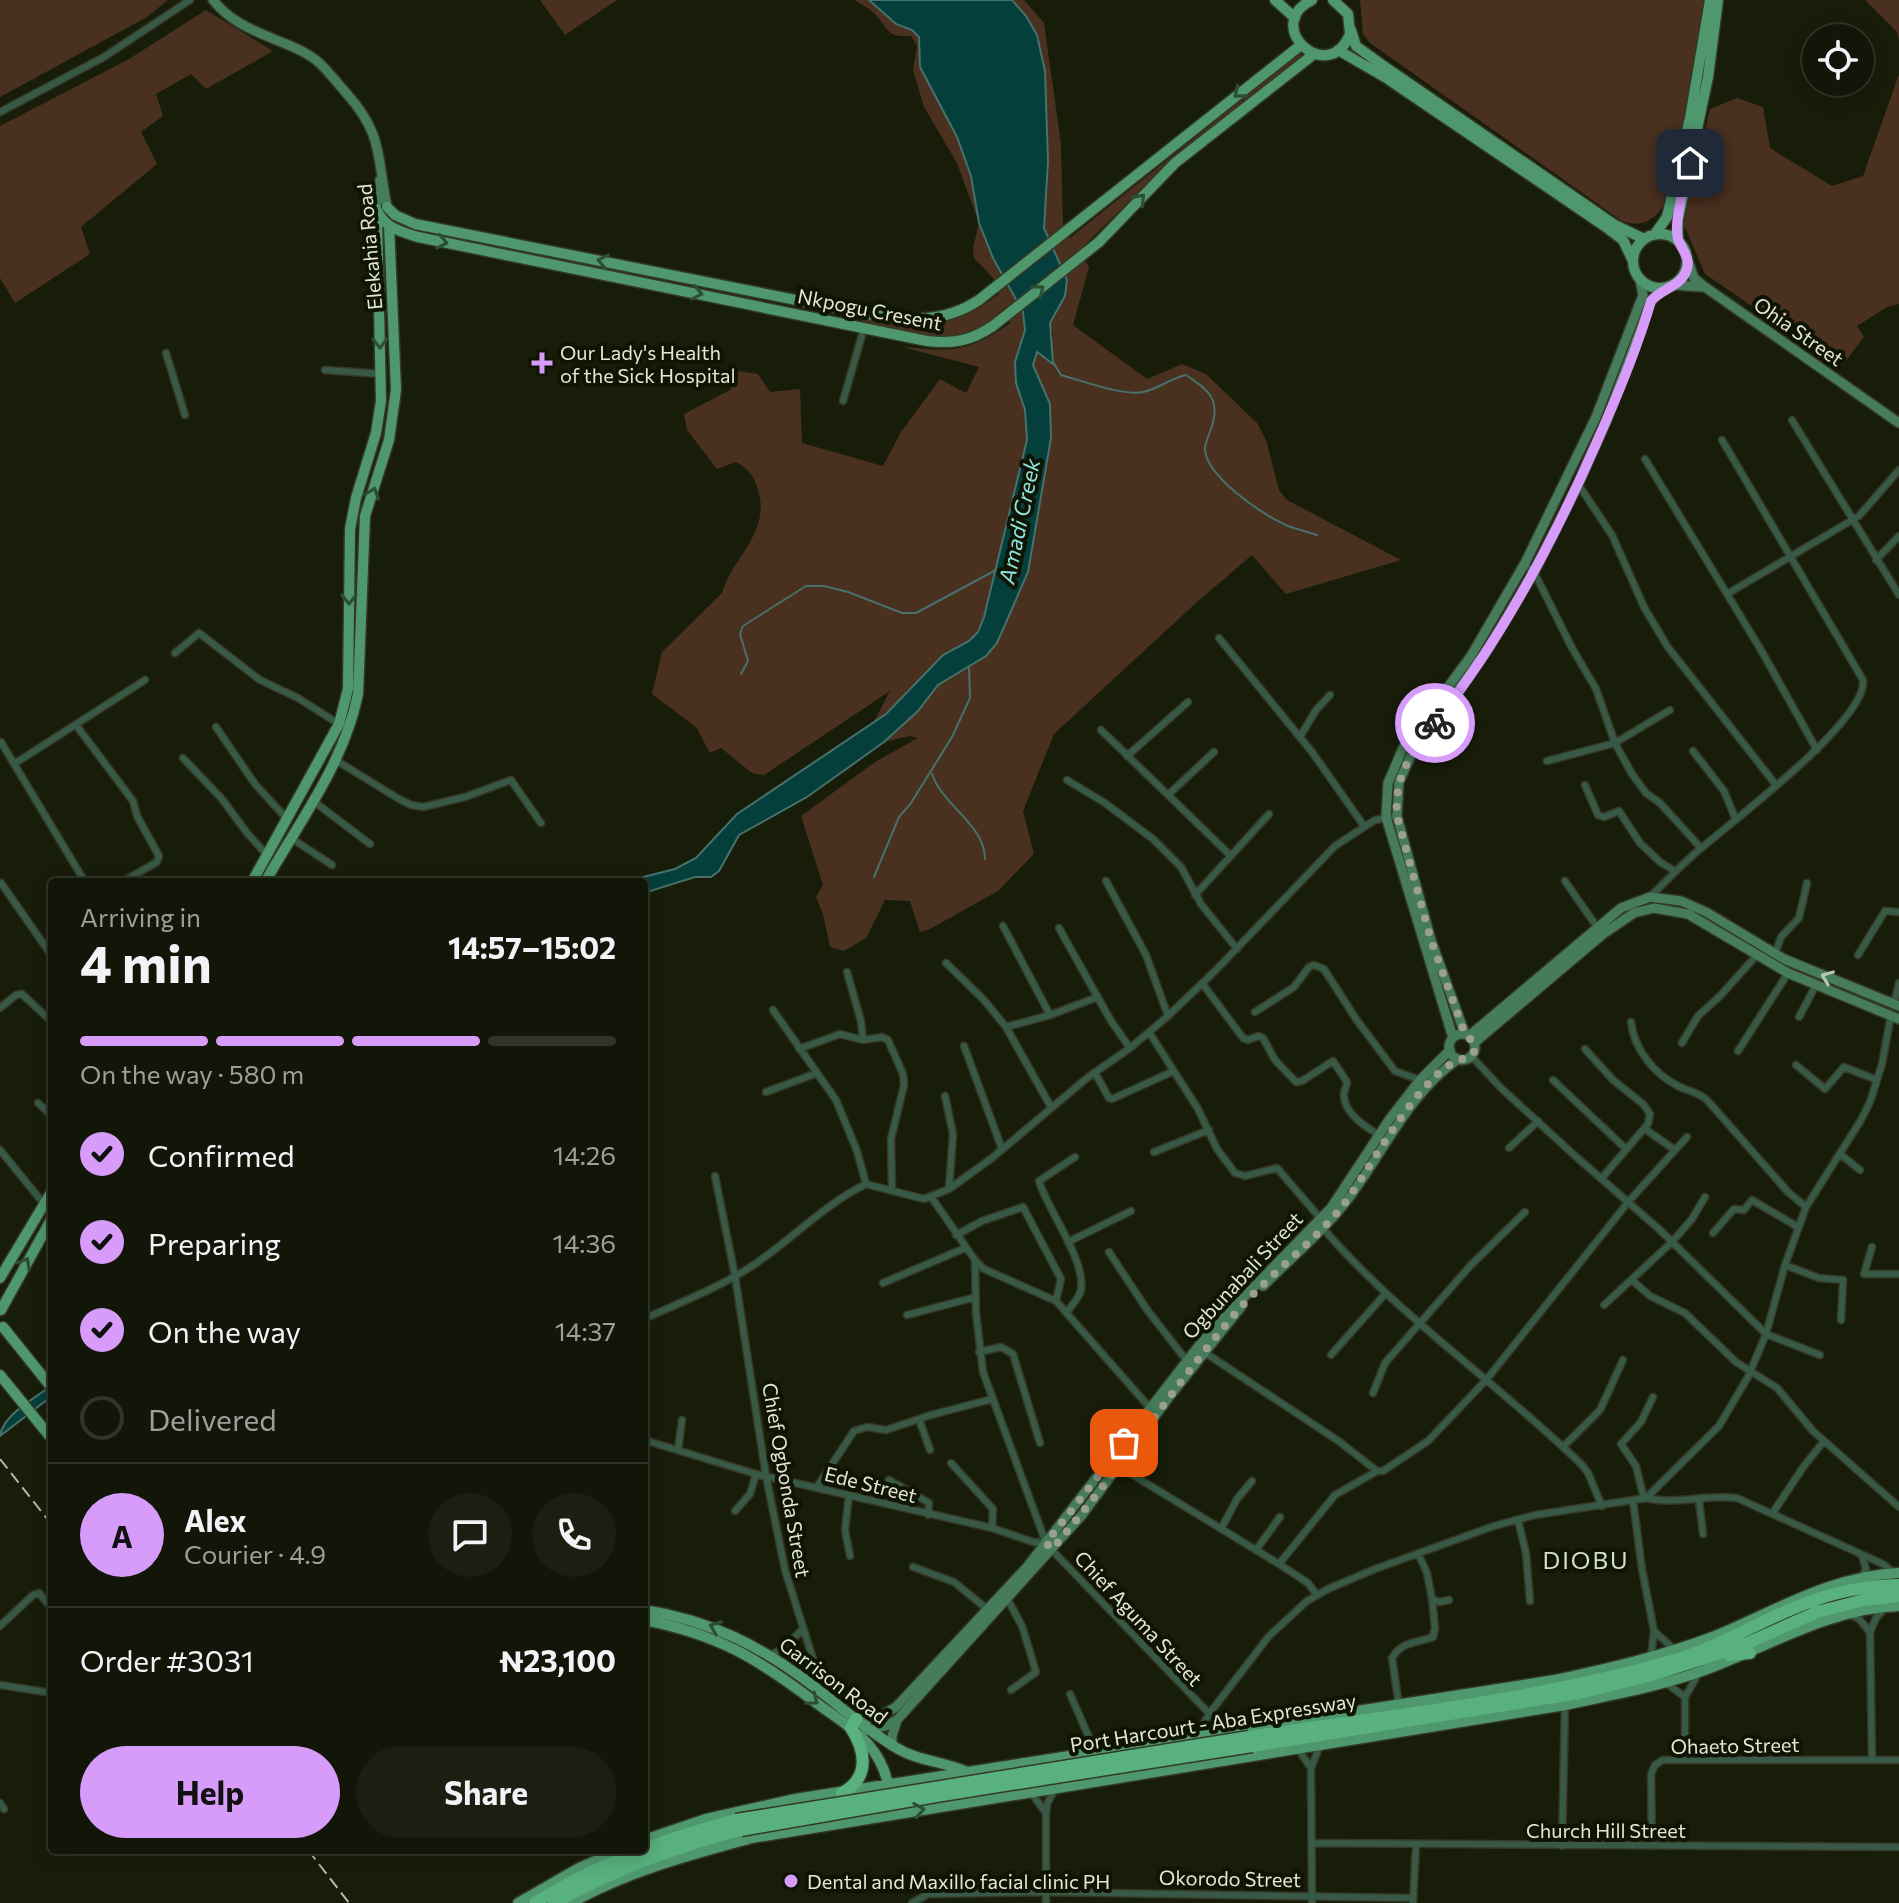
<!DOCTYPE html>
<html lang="en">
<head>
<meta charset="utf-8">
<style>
  body { margin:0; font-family:Commissioner,sans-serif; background:#1b1f12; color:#f1f3f6; height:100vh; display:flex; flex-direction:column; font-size:30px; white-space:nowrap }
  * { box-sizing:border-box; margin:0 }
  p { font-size:26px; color:#9c9f9c }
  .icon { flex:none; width:44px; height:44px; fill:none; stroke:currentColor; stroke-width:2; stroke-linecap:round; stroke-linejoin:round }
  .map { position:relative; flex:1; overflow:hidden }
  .details { position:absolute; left:48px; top:878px; width:600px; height:976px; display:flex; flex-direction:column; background:#121608; border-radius:8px; box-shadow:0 4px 20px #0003,0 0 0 2px #313529 }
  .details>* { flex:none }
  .buttons { position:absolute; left:1802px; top:24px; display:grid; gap:16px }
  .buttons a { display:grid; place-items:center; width:72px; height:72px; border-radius:50%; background:#121608; box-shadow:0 4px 20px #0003,0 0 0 2px #313529; font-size:40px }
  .pin { position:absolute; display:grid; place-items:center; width:68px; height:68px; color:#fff; margin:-34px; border-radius:16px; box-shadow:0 4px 12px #0006 }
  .courier { position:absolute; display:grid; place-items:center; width:80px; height:80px; margin:-40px; border:6px solid #d79bf9; border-radius:50%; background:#fff; color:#222; box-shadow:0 2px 10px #0007 }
  .overview em { font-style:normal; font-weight:700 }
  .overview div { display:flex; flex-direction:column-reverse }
  .overview { display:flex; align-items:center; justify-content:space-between; height:136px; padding:0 32px }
  h1 { font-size:52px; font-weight:700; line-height:60px }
  .bar { display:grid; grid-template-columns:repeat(4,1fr); gap:12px 8px; align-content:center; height:96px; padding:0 32px }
  .bar i { height:10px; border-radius:6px; background:#313529 }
  .bar .current { background:#d79bf9 }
  .bar p { grid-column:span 4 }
  .line { display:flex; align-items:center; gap:20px; padding:0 32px; border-top:2px solid #313529 }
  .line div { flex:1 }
  .round { display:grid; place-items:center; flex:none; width:84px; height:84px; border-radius:42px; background:#1b1f12 }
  ol { padding:0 32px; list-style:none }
  li { display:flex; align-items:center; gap:24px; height:88px }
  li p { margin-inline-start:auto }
  li .icon { padding:8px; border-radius:50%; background:#d79bf9; color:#111; stroke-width:4 }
  li:last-child { color:#9c9f9c }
  li i { width:44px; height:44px; border:4px solid #313529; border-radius:50% }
  .button { display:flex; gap:16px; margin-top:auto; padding:16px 32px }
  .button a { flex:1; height:92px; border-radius:48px; background:#d79bf9; color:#111; font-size:32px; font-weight:700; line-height:92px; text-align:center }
  .button a+a { background:#1b1f12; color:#f1f3f6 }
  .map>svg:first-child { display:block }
</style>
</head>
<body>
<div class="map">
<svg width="1899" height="1903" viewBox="0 0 1899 1903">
  <rect width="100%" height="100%" fill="#181d0a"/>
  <path fill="#49301f" d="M0 0H168L147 17 0 97Z
    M540 0H617L565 35Z
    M854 0H883L917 26 953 94 993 258 1023 312 1025 330 1015 362 1016 383 1025 410 1027 440 984 617 977 632 969 641 943 655 913 688 872 725 890 691 764 775 752 773 721 748 710 753 696 727 652 694 662 652 722 593C733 556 771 533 758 490 754 476 748 468 736 462L717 469 687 430 684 414 730 390 739 371 758 374 770 392 800 389 802 443 883 466 901 432 940 379 966 393 979 367 899 346C951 352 966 354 1010 323L1006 307C996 316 985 327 972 333 942 345 892 327 861 321L862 319C919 329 951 330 999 294L993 278 974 258 973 248 979 223 957 163 924 107 913 70 917 46 911 36C886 37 890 31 876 15 870 9 861 4 854 0Z
    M1012 0H1024L1044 23 1061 144 1063 225 1070 238 1293 59 1298 52 1304 57 1176 155 1079 251 1089 267 1073 325 1147 379 1182 364 1206 374 1257 423 1266 440 1279 490 1287 500 1401 560 1286 594 1252 555 1197 602 1054 734 1023 811 1034 854 998 891 930 929 920 932 910 901 885 900 866 938 844 951 830 947 823 914 816 897 823 885 801 816 875 762 918 738 910 736 884 742 918 711 938 685 986 656 1050 405 1033 365 1037 351 1047 360 1053 336 1050 323 1057 313 1067 280 1044 228 1048 161 1045 71 1037 35 1026 16Z
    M1360 0H1710L1674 183C1664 207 1653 232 1622 221L1370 43 1363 34Z
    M1865 0H1899V40L1897 32Z
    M206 10 273 51 206 89 191 74 156 94 163 116 141 132 157 164 81 227 90 254 15 303 0 278V126L129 59Z
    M1899 74V304L1887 307 1857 326 1864 337 1841 367 1705 274 1683 223 1710 109 1737 98 1763 107 1770 148 1832 186 1863 176Z"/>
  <path fill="#053f3c" stroke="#47716b" stroke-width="2" d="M869 0H1012L1026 16 1037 35 1045 71 1048 161 1044 228 1067 280 1065 296 1050 323 1053 364 1037 352 1033 365 1050 404 1051 438 1028 572 997 643 986 656 938 685 918 711 884 742 807 797 739 835 719 871 711 877H695L644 893V882H623L675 869 696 858 737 814 886 714 943 655 969 641 978 632 984 617 1027 440 1025 410 1016 383 1015 362 1025 330 1023 312 993 258 979 223 971 176 957 137 920 67 919 37 912 30 896 24Z
    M52 1385V1396L0 1436C3 1414 36 1398 52 1385Z"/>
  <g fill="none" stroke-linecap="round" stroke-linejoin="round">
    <path stroke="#47716b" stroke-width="2" d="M1053 362 1061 375C1083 381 1122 396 1143 392 1158 389 1171 378 1186 375 1210 391 1221 400 1211 429 1209 434 1206 442 1205 447 1203 475 1264 516 1288 526 1297 529 1307 532 1317 535
      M741 674 748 661 740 634 743 626 806 586H824L848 592 902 613H916L996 570
      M932 774C943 806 985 825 985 859
      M874 877 899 817 911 803 952 737 970 698 969 667"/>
    <g stroke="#343927" stroke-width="9">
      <path id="street" d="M0 112 104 57 190 0
        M166 353 185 415
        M325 370 381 374
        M843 401 864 328
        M1792 420 1899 595
        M1645 459 1761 650 1817 750
        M1578 484 1612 535 1644 607 1667 646 1776 785
        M1876 560 1899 536
        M1525 563 1537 578 1572 648 1596 689 1615 743 1632 774 1646 793 1660 803 1701 848
        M1727 594 1859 516 1899 470
        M1219 638 1312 752 1364 826
        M175 653 199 633 260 680 298 698 339 724
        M76 725 133 801 137 816 159 856 157 862 122 882
        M216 727 255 784 287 819
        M1101 730 1231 856
        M1300 737 1316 710 1330 695
        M1 742 85 882
        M1693 751 1724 791 1736 820
        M1127 756 1188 702
        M183 758 222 799 247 833 267 855
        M337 761 399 799 411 805 423 807 465 797 511 780 541 823
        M1547 761 1615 743 1670 710
        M14 764 145 680
        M1067 780 1105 803 1153 839 1181 867 1201 904 1237 949
        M1585 785 1598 815 1604 817 1619 811 1640 843 1660 862 1675 871
        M1169 794 1214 752
        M312 800 370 844
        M291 838 332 865
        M1106 881 1146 955 1168 1016
        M1565 881 1597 927
        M1 883 52 956
        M1195 895 1269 814
        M1650 897C1666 881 1681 865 1699 850 1730 823 1868 720 1863 680L1722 440
        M1003 926 1050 1015
        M1059 928 1111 1021 1130 1048
        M1775 954 1781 937 1799 918 1807 883
        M1858 955 1885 911 1899 912
        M946 963 984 1000 1006 1027 1051 1107
        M847 972 861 1021 863 1040
        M1202 983 1243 1038 1248 1040 1258 1036 1263 1038 1275 1060 1296 1082 1302 1081 1333 1061 1347 1082C1347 1086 1344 1090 1344 1094 1343 1113 1366 1127 1379 1135
        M1894 1004 1899 983
        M0 1008 16 995 22 994 52 1022
        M773 1010 836 1100 857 1151 866 1184
        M1255 1012 1294 987 1309 967 1314 965 1324 969 1356 1019 1395 1071 1420 1080
        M1799 1017 1816 985
        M1631 1022C1634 1049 1654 1074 1678 1086 1688 1091 1698 1092 1707 1100L1788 1192 1806 1207
        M1006 1027 1050 1015 1098 997
        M1149 1032 1198 1109 1217 1149 1235 1173 1245 1176 1277 1168 1320 1218
        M1682 1043 1698 1016 1720 996 1756 956
        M964 1046 1002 1149
        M799 1049 840 1034 863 1040 882 1037 888 1040 903 1074 904 1085 891 1139 892 1191
        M1585 1049 1613 1080 1643 1104 1650 1114 1648 1124 1601 1179
        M1738 1051 1788 973
        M1471 1056 1502 1089 1573 1154 1660 1230 1766 1334 1820 1355
        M1796 1065 1825 1089 1844 1067 1877 1080
        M1095 1073 1109 1098 1112 1099 1174 1071
        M1553 1080 1626 1149
        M766 1092 817 1073
        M945 1096 953 1134 949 1189
        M38 1103 52 1116
        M1645 1129 1675 1150
        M1509 1148 1538 1121
        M0 1150 44 1204
        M1154 1152 1209 1130
        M1840 1154 1860 1170
        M715 1176 735 1276 766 1476 785 1570 813 1659 816 1671 814 1685
        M932 1198 975 1260 984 1269 1056 1301 1150 1408
        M1321 1226C1398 1316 1498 1383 1582 1465L1588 1473 1602 1506
        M1713 1233 1734 1209 1744 1210 1752 1200 1798 1227
        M956 1235 982 1221 1023 1207 1061 1279 1056 1301
        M1068 1242 1131 1211
        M1872 1247 1864 1274H1899
        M1109 1252 1148 1311 1187 1361
        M975 1260 976 1313 983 1372 1046 1543
        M1785 1265 1819 1278 1843 1280 1841 1320
        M1632 1280 1650 1296 1685 1313 1736 1362 1777 1388 1813 1431 1899 1507
        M883 1283 965 1248
        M1604 1305 1672 1242 1692 1219 1705 1197
        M1067 1312C1072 1305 1079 1298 1081 1290 1086 1260 1047 1209 1039 1181L1075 1157
        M907 1315 976 1297
        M644 1319C681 1302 721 1287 755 1264 792 1239 825 1204 866 1184L924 1199 949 1189 992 1158 1087 1078 1130 1048 1168 1016 1216 970 1335 846 1375 820 1397 816
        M979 1352 1001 1347 1013 1354 1040 1443
        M1204 1352 1340 1442 1377 1471H1383L1428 1441 1487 1379 1629 1201 1687 1137
        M1331 1355 1385 1294
        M1373 1393 1385 1363 1470 1266 1525 1212
        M919 1419 930 1450
        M644 1440 756 1474 992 1528 1033 1542 1046 1543
        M1563 1447 1600 1410 1623 1360
        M678 1450 682 1420
        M951 1463 993 1509 992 1528
        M1118 1466 1279 1564 1308 1583 1317 1595
        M889 1480 929 1503 928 1515
        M817 1487 854 1431 867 1427 886 1430 931 1415 992 1399
        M849 1495 845 1530 850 1556
        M1646 1498 1719 1426 1748 1377 1766 1334 1785 1265 1806 1207 1861 1120 1870 1102 1882 1064 1891 1015
        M1644 1499 1636 1466 1621 1444 1641 1422 1653 1397
        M1699 1500 1703 1534
        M1633 1501 1642 1569 1654 1631 1651 1656
        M735 1511 750 1494 756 1474
        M1772 1514 1804 1466 1824 1441
        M1518 1520 1526 1553 1530 1601
        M1221 1529 1237 1499 1252 1481
        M1051 1549 1226 1731
        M1256 1550 1280 1517
        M1418 1553 1427 1573 1432 1599 1439 1602 1449 1600
        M1279 1564 1335 1495 1377 1471
        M913 1567 954 1582 987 1609
        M1861 1578 1866 1569 1862 1556
        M1008 1600 1022 1626 1036 1672 1011 1690
        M1849 1614 1859 1619 1870 1632
        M0 1626 33 1595 39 1593 48 1604
        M1654 1631 1675 1650
        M770 1655 784 1648 803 1629
        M1666 1683 1685 1697
        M0 1685 52 1693
        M1070 1694 1095 1751
        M1399 1706 1392 1658C1402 1641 1417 1643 1433 1637L1435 1628 1432 1599
        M1197 1735 1209 1714 1269 1636 1307 1601 1328 1589 1375 1569 1494 1526 1535 1515 1646 1498C1676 1505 1707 1494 1737 1498L1883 1564 1894 1573
        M1298 1749 1311 1768
        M1685 1760V1697L1697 1676
        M1872 1760 1870 1632 1876 1618 1885 1608
        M1032 1794 1046 1813
        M0 1803 4 1809
        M1312 1843 1899 1847
        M1562 1846 1565 1705
        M1652 1846 1651 1774 1655 1765 1663 1760H1899
        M912 1903 928 1894 1046 1892 1413 1898
        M1046 1903V1813L1047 1804 1055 1789
        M1312 1903 1311 1768 1320 1745
        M1413 1903 1416 1845"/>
    </g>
    <g stroke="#343927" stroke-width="12">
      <path id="secondary" d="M213 0C233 25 258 32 286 44 321 58 323 67 347 94 383 134 377 157 387 207
        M376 209 380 180
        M1688 261 1694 278 1705 287 1899 423
        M1674 285 1701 287
        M1465 1034 1431 940 1397 816 1399 782 1412 753 1486 652 1534 572 1578 484 1606 421 1651 301 1663 288
        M1449 1047a13 13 0 1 1 26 0a13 13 0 1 1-26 0Z
        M1469 1036 1621 908 1650 897 1681 901 1706 912 1784 959 1899 1006
        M1453 1038 1386 817 1388 783 1403 748 1471 656 1525 563 1596 417 1643 295 1640 280
        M1474 1043 1603 934 1634 913 1654 908 1688 914 1788 973 1899 1019
        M1263 1286C1289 1260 1318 1236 1341 1208 1381 1159 1405 1096 1458 1059
        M856 1719H875L896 1707 1027 1567 1208 1334 1331 1208 1389 1120 1420 1080 1450 1050
        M866 1731 885 1726 897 1720
        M892 1746V1736L897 1720 1082 1515 1169 1397 1241 1307"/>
    </g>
    <g stroke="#343927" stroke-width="13">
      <path id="primary" d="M1275 0 1295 18
        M1312 0C1261 25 1328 88 1350 34L1348 14 1333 0
        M1351 30 1356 46 1378 62 1615 225 1644 239
        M1338 50 1388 79 1606 227 1623 240 1633 261
        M387 207 395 215 415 224 861 313C903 320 942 325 979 300L1301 45
        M376 209C385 228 399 231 418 237L927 341C953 344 971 341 993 326L1099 242 1175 163 1314 54
        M1633 261a27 27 0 1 1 54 0a27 27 0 1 1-54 0Z
        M1655 234 1667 217 1690 118 1710 0
        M1678 240V220L1708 77 1718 0
        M252 882 339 724 348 689 350 529 356 498 376 433 381 401 377 215
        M265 882C300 821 344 763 358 694L365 516 389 440 396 390 389 225
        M0 1278 52 1191
        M1 1310 52 1218
        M3 1327 52 1388
        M0 1375 52 1439
        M644 1610C710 1620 763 1647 816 1688 842 1708 867 1730 895 1747 917 1761 942 1761 965 1771
        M644 1620C717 1634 757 1658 815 1702 850 1728 880 1742 889 1788
        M644 1840 706 1819 795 1799 1555 1680C1610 1668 1663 1656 1715 1636 1776 1611 1830 1576 1899 1573
        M518 1903 579 1868 620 1850
        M571 1903C628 1871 690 1855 752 1838L1565 1705C1610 1695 1657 1687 1702 1671 1766 1648 1829 1608 1899 1606"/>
    </g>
    <g stroke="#343927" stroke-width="15">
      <path id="highway" d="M1729 1655 1750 1653
        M1249 1737C1391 1715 1537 1700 1675 1660 1725 1645 1767 1616 1815 1600 1842 1590 1870 1586 1899 1585
        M1252 1746 1579 1693 1652 1675 1702 1659 1743 1645 1817 1612 1864 1600 1899 1596
        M842 1793C870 1778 866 1751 851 1728L856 1719
        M535 1903C596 1865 666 1838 736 1820
        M554 1903C613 1870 675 1847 741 1830"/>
    </g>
    <use href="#street" stroke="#385945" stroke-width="6"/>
    <use href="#secondary" stroke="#467c5c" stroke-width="9"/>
    <use href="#primary" stroke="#4f986e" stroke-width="10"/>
    <use href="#highway" stroke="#58b17e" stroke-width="12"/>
    <path stroke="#b4b9aa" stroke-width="2" stroke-dasharray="12 6" stroke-linecap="butt" d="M0 1459 52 1525
      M308 1850 349 1903"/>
    <g stroke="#343927" stroke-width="15" stroke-linecap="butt">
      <path id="highway-bridge" d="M736 1820 1249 1737
        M741 1830 936 1796 1252 1746"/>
    </g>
    <use href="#highway-bridge" stroke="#58b17e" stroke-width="12"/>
  </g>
  <defs><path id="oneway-chevron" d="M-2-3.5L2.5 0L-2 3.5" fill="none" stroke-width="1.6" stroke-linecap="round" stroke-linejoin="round" transform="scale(2)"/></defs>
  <g stroke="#2c4f33">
    <use href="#oneway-chevron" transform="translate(1239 93) rotate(141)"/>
    <use href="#oneway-chevron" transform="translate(1140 199) rotate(-47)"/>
    <use href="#oneway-chevron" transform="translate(442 242) rotate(11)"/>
    <use href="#oneway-chevron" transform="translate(603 261) rotate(-169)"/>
    <use href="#oneway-chevron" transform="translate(1039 290) rotate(-38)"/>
    <use href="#oneway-chevron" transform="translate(697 293) rotate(11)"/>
    <use href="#oneway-chevron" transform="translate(380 343) rotate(88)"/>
    <use href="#oneway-chevron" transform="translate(373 493) rotate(-71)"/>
    <use href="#oneway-chevron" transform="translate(349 599) rotate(90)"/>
    <use href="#oneway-chevron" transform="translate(25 1263) rotate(-60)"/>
    <use href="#oneway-chevron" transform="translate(715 1627) rotate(-159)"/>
    <use href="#oneway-chevron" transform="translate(813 1700) rotate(37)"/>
    <use href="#oneway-chevron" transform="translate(919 1810) rotate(-9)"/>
  </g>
  <use stroke="#b3c7b4" href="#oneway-chevron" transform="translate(1827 977) rotate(-158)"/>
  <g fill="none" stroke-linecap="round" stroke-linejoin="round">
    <path stroke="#9ba091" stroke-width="8" stroke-dasharray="0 14.4" d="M1124 1443 1046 1543 1052 1549C1117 1474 1170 1391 1234 1315 1267 1276 1309 1247 1341 1208 1369 1173 1423 1064 1467 1058L1474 1052V1043L1465 1034 1431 940 1397 816C1394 777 1411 752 1435 723"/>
    <path stroke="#d79bf9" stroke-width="10" d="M1435 723C1502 639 1553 542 1596 444 1617 397 1637 350 1651 301 1661 289 1678 287 1685 274 1693 259 1682 251 1678 239 1673 221 1686 182 1690 163"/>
  </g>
  <g fill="#d79bf9" stroke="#0f1403" stroke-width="3">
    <path d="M538 351h8v8h8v8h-8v8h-8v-8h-8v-8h8z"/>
    <circle cx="791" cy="1881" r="8"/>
  </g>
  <g text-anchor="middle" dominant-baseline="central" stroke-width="8" stroke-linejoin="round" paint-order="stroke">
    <g font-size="20" fill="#e2e7da" stroke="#0f1403">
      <text transform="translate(369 247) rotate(-95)">Elekahia Road</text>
      <text transform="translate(870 309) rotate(11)">Nkpogu Cresent</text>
      <text transform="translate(1799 331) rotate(35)">Ohia Street</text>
      <text transform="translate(1242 1275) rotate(-47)">Ogbunabali Street</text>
      <text transform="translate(787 1480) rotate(80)">Chief Ogbonda Street</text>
      <text transform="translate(871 1484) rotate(14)">Ede Street</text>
      <text transform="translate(1139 1618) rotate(47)">Chief Aguma Street</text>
      <text transform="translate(834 1680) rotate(37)">Garrison Road</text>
      <text transform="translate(1213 1722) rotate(-9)">Port Harcourt - Aba Expressway</text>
      <text transform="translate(1735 1745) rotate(-1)">Ohaeto Street</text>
      <text x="1606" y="1830">Church Hill Street</text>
      <text transform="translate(1230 1878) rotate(1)">Okorodo Street</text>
    </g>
    <g font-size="20" fill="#e2e7da" stroke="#0f1403" text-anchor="start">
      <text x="560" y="352">Our Lady's Health<tspan x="560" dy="23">of the Sick Hospital</tspan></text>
      <text x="807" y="1881">Dental and Maxillo facial clinic PH</text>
    </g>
    <g font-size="22" font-style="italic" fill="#8ee5df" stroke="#0f1403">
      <text transform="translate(1019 521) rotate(-78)">Amadi Creek</text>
    </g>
    <g font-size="24" letter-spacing="2" fill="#d6dec6" stroke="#0f1403">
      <text x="1586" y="1559">DIOBU</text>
    </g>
  </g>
</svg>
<div class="buttons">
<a><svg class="icon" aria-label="locate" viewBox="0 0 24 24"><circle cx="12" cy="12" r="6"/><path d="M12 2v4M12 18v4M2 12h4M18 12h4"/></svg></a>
</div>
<div class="pin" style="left:1124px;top:1443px;background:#ea580c"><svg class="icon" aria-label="bag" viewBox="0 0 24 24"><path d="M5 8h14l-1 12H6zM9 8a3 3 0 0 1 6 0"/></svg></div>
<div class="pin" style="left:1690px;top:163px;background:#1f2937"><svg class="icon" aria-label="home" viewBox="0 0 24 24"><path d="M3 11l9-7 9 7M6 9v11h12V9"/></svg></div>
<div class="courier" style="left:1435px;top:723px"><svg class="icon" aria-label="bike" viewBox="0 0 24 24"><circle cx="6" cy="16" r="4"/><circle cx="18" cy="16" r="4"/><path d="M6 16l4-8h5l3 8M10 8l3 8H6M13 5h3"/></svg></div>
<section class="details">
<div class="overview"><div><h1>4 min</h1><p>Arriving in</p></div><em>14:57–15:02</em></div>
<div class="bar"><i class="current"></i><i class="current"></i><i class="current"></i><i></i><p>On the way · 580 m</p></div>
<ol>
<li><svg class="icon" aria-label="check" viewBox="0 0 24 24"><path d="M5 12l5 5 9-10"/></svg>Confirmed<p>14:26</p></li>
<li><svg class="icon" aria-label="check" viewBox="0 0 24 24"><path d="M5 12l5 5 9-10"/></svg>Preparing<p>14:36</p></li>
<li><svg class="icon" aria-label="check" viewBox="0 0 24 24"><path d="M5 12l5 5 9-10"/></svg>On the way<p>14:37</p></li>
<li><i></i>Delivered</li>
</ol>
<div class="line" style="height:144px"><b class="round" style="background:#d79bf9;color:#111">A</b><div><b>Alex</b><p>Courier · 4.9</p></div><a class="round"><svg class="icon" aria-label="chat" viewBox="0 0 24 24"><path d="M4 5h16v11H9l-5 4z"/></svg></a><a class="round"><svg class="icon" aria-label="phone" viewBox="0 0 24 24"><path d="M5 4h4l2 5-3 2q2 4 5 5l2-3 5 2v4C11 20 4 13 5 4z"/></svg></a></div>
<div class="line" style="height:104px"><div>Order #3031</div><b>₦23,100</b></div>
<div class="button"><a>Help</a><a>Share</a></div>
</section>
</div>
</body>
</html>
